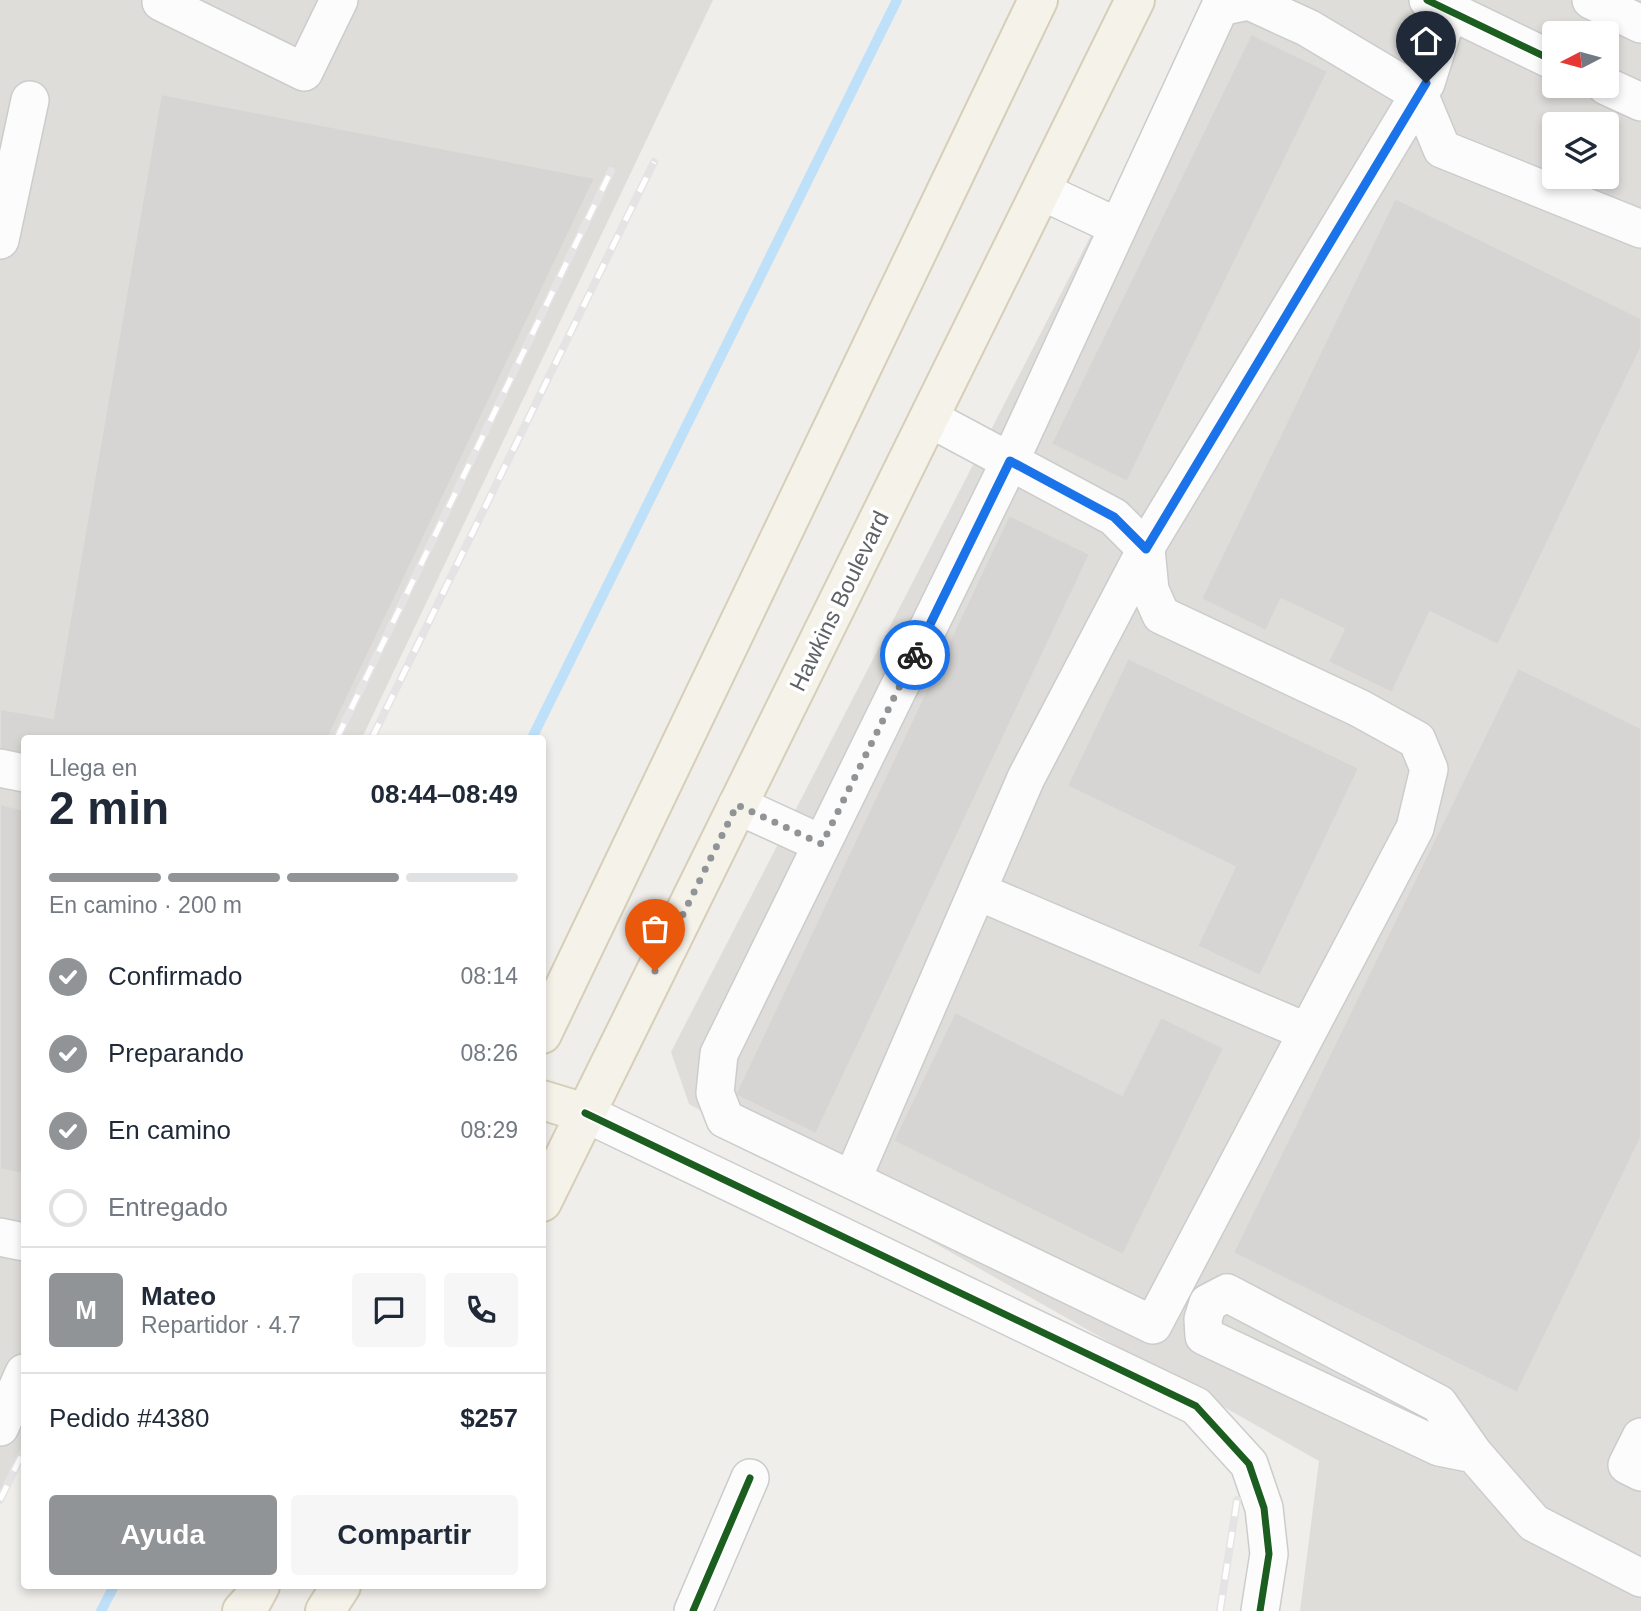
<!DOCTYPE html>
<html lang="es">
<head>
<meta charset="utf-8">
<style>
  body { margin:0; font-family:Helvetica,sans-serif; background:#f6f6f7; color:#1f2937; height:100vh; display:flex; flex-direction:column; font-size:26px; white-space:nowrap }
  * { box-sizing:border-box; margin:0 }
  p { font-size:23px; color:#747a83 }
  .icon { flex:none; width:38px; height:38px; fill:none; stroke:currentColor; stroke-width:2; stroke-linecap:round; stroke-linejoin:round }
  .map { position:relative; flex:1; overflow:hidden }
  .drawer { position:absolute; left:21px; top:735px; width:525px; height:854px; display:flex; flex-direction:column; background:#fff; border-radius:7px; box-shadow:0 4px 10px #0003 }
  .drawer>* { flex:none }
  .needle { width:46px; rotate:264deg }
  .fabs { position:absolute; left:1542px; top:21px; display:grid; gap:14px }
  .fabs a { display:grid; place-items:center; width:77px; height:77px; border-radius:7px; background:#fff; box-shadow:0 4px 10px #0003; font-size:35px }
  .pin { position:absolute; display:grid; place-items:center; width:60px; height:60px; color:#fff; margin:-72px -30px; border-radius:50% 50% 50% 0; rotate:-45deg; box-shadow:0 0 7px #0007 }
  .pin .icon { rotate:45deg }
  .courier { position:absolute; display:grid; place-items:center; width:70px; height:70px; margin:-35px; border:5px solid #1a73e8; border-radius:50%; background:#fff; color:#222; box-shadow:0 2px 9px #0007 }
  .overview em { font-style:normal; font-weight:600 }
  .overview div { display:flex; flex-direction:column-reverse }
  .overview { display:flex; align-items:center; justify-content:space-between; height:119px; padding:0 28px }
  h1 { font-size:46px; font-weight:600; line-height:52px }
  .bar { display:grid; grid-template-columns:repeat(4,1fr); gap:10px 7px; align-content:center; height:84px; padding:0 28px }
  .bar i { height:9px; border-radius:5px; background:#e0e1e3 }
  .bar .current { background:#919496 }
  .bar p { grid-column:span 4 }
  .line { display:flex; align-items:center; gap:18px; padding:0 28px; border-top:2px solid #e0e1e3 }
  .line div { flex:1 }
  .round { display:grid; place-items:center; flex:none; width:74px; height:74px; border-radius:7px; background:#f6f6f7 }
  ol { padding:0 28px; list-style:none }
  li { display:flex; align-items:center; gap:21px; height:77px }
  li p { margin-inline-start:auto }
  li .icon { padding:7px; border-radius:50%; background:#919496; color:#fff; stroke-width:4 }
  li:last-child { color:#747a83 }
  li i { width:38px; height:38px; border:4px solid #e0e1e3; border-radius:50% }
  .primary-button { display:flex; gap:14px; margin-top:auto; padding:14px 28px }
  .primary-button a { flex:1; height:80px; border-radius:7px; background:#919496; color:#fff; font-size:28px; font-weight:600; line-height:80px; text-align:center }
  .primary-button a+a { background:#f6f6f7; color:#1f2937 }
  .map>svg:first-child { display:block }
</style>
</head>
<body>
<div class="map">
<svg width="1641" height="1611" viewBox="0 0 1641 1611">
  <rect width="100%" height="100%" fill="#efeeea"/>
  <path fill="#dfddda" fill-rule="evenodd" d="M0 0H713L362 738H24V1448L0 1499Z
    M1212 0H1641V1611H1300L1319 1461 689 1104 671 1052ZM1554 33H1606V86H1554ZM1554 124H1606V177H1554Z"/>
  <g fill="none" stroke-linecap="round" stroke-linejoin="round">
    <path stroke="#bfe0f9" stroke-width="10" d="M532 738 897 0
      M101 1611 114 1586"/>
  </g>
  <path fill="#d6d5d3" stroke="#deddd9" stroke-width="2" d="M1251 34 1328 71 1127 482 1051 444Z
    M161 94 595 178 328 738H24V754L0 749V709L53 718Z
    M1395 198 1641 318V348L1498 645 1430 612 1392 693 1328 662 1344 629 1281 599 1266 631 1201 599Z
    M1009 515 1090 554 816 1134 735 1095Z
    M1128 658 1359 768 1260 976 1197 946 1235 867 1067 786Z
    M1518 668 1641 728V1138L1517 1393 1233 1253Z
    M0 804 24 810V1174L0 1169Z
    M955 1012 1122 1095 1161 1017 1224 1048 1123 1255 893 1141Z"/>
  <g fill="none" stroke-linecap="round" stroke-linejoin="round">
    <g stroke="#cbcccc" stroke-width="40">
      <path id="minor" d="M162 0 161 2 304 72 339 0
        M1428 0 1554 61
        M1591 0 1641 24
        M1606 86 1641 102
        M1041 191 1118 227
        M0 240 30 100
        M929 418 1114 517 1146 549 1150 590 1161 615 1359 708 1417 740 1429 769 1415 828 1153 1325 852 1180 1026 778 1146 549 1149 542 1426 83 1449 10
        M0 768 24 773
        M737 805 822 844
        M977 891 1307 1032
        M585 1113 1196 1406 1249 1464 1264 1508 1269 1554 1260 1611
        M852 1180 725 1119 715 1093 719 1054 1010 461 1220 7 1249 1 1308 28 1419 94 1442 149 1641 229
        M0 1237 24 1242
        M0 1427 24 1373
        M1641 1437 1627 1465 1641 1472
        M1474 1454 1439 1447 1204 1336 1203 1319 1208 1303 1227 1293 1439 1404 1474 1454 1534 1523 1641 1578
        M693 1611 750 1478"/>
    </g>
    <g stroke="#d7ceb8" stroke-width="42">
      <path id="major" d="M542 1034 1038 0
        M542 1100 585 1113
        M542 1202 1135 0
        M242 1611 253 1599 260 1586
        M325 1611 341 1586"/>
    </g>
    <use href="#minor" stroke="#fdfcfc" stroke-width="37"/>
    <use href="#major" stroke="#f4f2e9" stroke-width="38"/>
    <g stroke="#e4e4e4" stroke-width="8">
      <path id="rail" d="M337 738 611 171
        M372 738 654 162
        M0 1500 24 1450
        M1220 1611 1237 1500"/>
    </g>
    <use href="#rail" stroke="#fff" stroke-width="5" stroke-dasharray="16" stroke-linecap="butt"/>
    <g stroke="#fff" stroke-width="11">
      <path id="cycleway" d="M1427 0 1554 61
        M585 1113 1196 1406 1249 1464 1264 1508 1269 1554 1260 1611
        M693 1611 750 1478"/>
    </g>
    <use href="#cycleway" stroke="#1b5e20" stroke-width="7"/>
  </g>
  <g fill="none" stroke-linecap="round" stroke-linejoin="round">
    <path stroke="#919496" stroke-width="7" stroke-dasharray="0 12.6" d="M655 971 737 805 822 844 915 655"/>
    <path stroke="#1a73e8" stroke-width="9" d="M915 655 1010 461 1114 517 1146 549 1426 83"/>
  </g>
  <g text-anchor="middle" dominant-baseline="central" stroke-width="7" stroke-linejoin="round" paint-order="stroke">
    <g font-size="23" fill="#5f6368" stroke="#fff">
      <text transform="translate(839 601) rotate(-64)">Hawkins Boulevard</text>
    </g>
  </g>
</svg>
<div class="fabs">
<a><svg class="needle" viewBox="-14 -14 28 28"><path d="M0-13l5 13h-10z" fill="#e53935"/><path d="M0 13l5-13h-10z" fill="#747a83"/></svg></a>
<a><svg class="icon" aria-label="layers" viewBox="0 0 24 24"><path d="M12 4l9 5-9 5-9-5zM3 14l9 5 9-5"/></svg></a>
</div>
<div class="pin" style="left:655px;top:971px;background:#ea580c"><svg class="icon" aria-label="bag" viewBox="0 0 24 24"><path d="M5 8h14l-1 12H6zM9 8a3 3 0 0 1 6 0"/></svg></div>
<div class="pin" style="left:1426px;top:83px;background:#1f2937"><svg class="icon" aria-label="home" viewBox="0 0 24 24"><path d="M3 11l9-7 9 7M6 9v11h12V9"/></svg></div>
<div class="courier" style="left:915px;top:655px"><svg class="icon" aria-label="bike" viewBox="0 0 24 24"><circle cx="6" cy="16" r="4"/><circle cx="18" cy="16" r="4"/><path d="M6 16l4-8h5l3 8M10 8l3 8H6M13 5h3"/></svg></div>
<section class="drawer">
<div class="overview"><div><h1>2 min</h1><p>Llega en</p></div><em>08:44–08:49</em></div>
<div class="bar"><i class="current"></i><i class="current"></i><i class="current"></i><i></i><p>En camino · 200 m</p></div>
<ol>
<li><svg class="icon" aria-label="check" viewBox="0 0 24 24"><path d="M5 12l5 5 9-10"/></svg>Confirmado<p>08:14</p></li>
<li><svg class="icon" aria-label="check" viewBox="0 0 24 24"><path d="M5 12l5 5 9-10"/></svg>Preparando<p>08:26</p></li>
<li><svg class="icon" aria-label="check" viewBox="0 0 24 24"><path d="M5 12l5 5 9-10"/></svg>En camino<p>08:29</p></li>
<li><i></i>Entregado</li>
</ol>
<div class="line" style="height:126px"><b class="round" style="background:#919496;color:#fff">M</b><div><b>Mateo</b><p>Repartidor · 4.7</p></div><a class="round"><svg class="icon" aria-label="chat" viewBox="0 0 24 24"><path d="M4 5h16v11H9l-5 4z"/></svg></a><a class="round"><svg class="icon" aria-label="phone" viewBox="0 0 24 24"><path d="M5 4h4l2 5-3 2q2 4 5 5l2-3 5 2v4C11 20 4 13 5 4z"/></svg></a></div>
<div class="line" style="height:91px"><div>Pedido #4380</div><b>$257</b></div>
<div class="primary-button"><a>Ayuda</a><a>Compartir</a></div>
</section>
</div>
</body>
</html>
